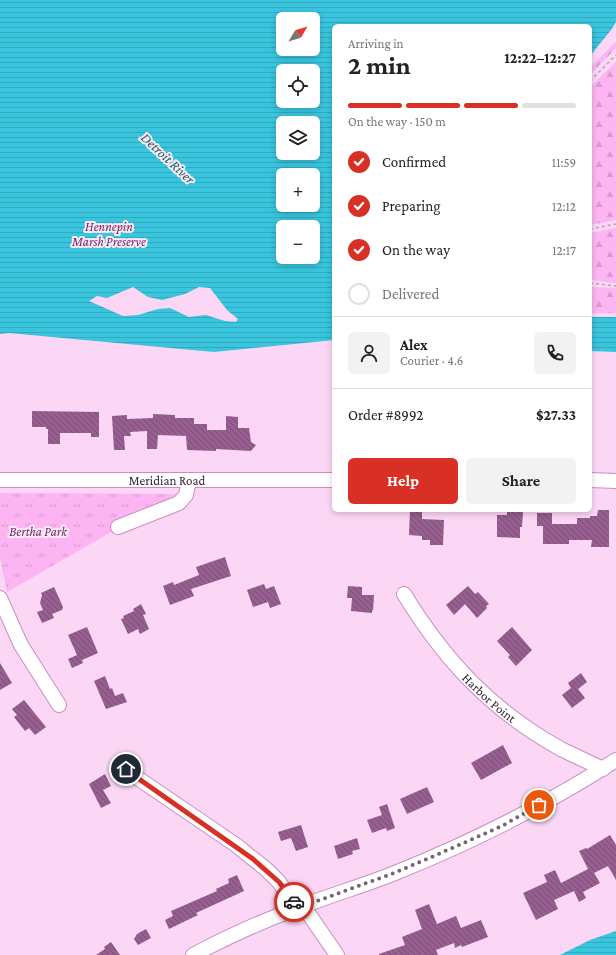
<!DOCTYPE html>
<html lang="en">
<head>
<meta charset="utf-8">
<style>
  body { margin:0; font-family:"Crimson Pro",serif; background:#f2f2f2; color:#222; height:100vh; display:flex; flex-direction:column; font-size:15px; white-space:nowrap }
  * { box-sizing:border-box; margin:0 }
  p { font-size:13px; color:#767676 }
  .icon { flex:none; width:22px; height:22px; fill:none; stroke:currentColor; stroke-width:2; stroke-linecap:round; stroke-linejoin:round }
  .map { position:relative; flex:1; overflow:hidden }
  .panel { position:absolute; left:332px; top:24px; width:260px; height:488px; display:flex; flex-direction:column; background:#fff; border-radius:6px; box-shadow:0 2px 6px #0003 }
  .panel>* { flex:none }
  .needle { width:26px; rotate:52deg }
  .tools { position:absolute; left:276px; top:12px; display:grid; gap:8px }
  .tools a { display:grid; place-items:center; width:44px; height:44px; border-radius:6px; background:#fff; box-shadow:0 2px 6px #0003; font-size:20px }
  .pin { position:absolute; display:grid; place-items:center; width:34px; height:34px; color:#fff; margin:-17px; border:2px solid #fff; border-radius:50%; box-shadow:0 1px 4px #0007 }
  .courier { position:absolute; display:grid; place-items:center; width:40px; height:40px; margin:-20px; border:3px solid #d93025; border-radius:50%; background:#fff; color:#222; box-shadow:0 1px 5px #0007 }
  .headline em { font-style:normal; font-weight:700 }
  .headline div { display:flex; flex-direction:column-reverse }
  .headline { display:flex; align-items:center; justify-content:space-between; height:68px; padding:0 16px }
  h1 { font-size:26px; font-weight:700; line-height:30px }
  .bar { display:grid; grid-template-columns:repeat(4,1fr); gap:6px 4px; align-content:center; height:48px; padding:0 16px }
  .bar i { height:5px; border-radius:3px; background:#e0e0e0 }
  .bar .active { background:#d93025 }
  .bar p { grid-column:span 4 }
  .line { display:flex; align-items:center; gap:10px; padding:0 16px; border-top:1px solid #e0e0e0 }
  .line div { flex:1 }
  .round { display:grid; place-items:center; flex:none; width:42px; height:42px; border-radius:6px; background:#f2f2f2 }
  ol { padding:0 16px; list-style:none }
  li { display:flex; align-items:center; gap:12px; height:44px }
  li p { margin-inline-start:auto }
  li .icon { padding:4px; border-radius:50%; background:#d93025; color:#fff; stroke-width:4 }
  li:last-child { color:#767676 }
  li i { width:22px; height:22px; border:2px solid #e0e0e0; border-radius:50% }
  .cta { display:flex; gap:8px; margin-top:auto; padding:8px 16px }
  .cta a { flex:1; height:46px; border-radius:6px; background:#d93025; color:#fff; font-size:16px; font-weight:700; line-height:46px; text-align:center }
  .cta a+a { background:#f2f2f2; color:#222 }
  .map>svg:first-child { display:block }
</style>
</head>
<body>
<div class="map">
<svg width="616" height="955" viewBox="0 0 616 955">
  <defs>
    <pattern id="forest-firs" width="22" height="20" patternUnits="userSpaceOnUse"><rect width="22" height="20" fill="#fcb4f2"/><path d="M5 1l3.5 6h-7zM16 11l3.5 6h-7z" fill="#d99ad0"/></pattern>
    <pattern id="park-tufts" width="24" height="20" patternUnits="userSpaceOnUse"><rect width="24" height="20" fill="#fcb4f2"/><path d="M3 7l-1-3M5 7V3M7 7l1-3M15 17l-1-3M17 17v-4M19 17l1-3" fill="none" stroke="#d99ad0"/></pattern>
    <pattern id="water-rules" width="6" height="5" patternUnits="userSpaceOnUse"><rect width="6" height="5" fill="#38c5dd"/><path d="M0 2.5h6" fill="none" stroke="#32a9be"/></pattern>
    <pattern id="building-back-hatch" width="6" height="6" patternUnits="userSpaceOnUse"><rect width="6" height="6" fill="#965f8f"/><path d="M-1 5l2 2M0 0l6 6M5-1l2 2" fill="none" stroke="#7b4e76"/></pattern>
  </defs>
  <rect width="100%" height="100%" fill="#fbd6f5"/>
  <path fill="url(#forest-firs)" d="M616 42V48L590 75V67Z
    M616 62V220L590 225V87Z
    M616 228V283L598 281 590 279V233Z
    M590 287 616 288V313H590Z"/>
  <path fill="url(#park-tufts)" d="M0 493 177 494 7 592 0 557Z"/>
  <path fill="url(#water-rules)" fill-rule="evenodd" d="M0 0H616V22L611 30 590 56V26H334V340L214 352 9 333 0 334ZM283 19H313V49H283ZM283 71H313V101H283ZM283 123H313V153H283ZM283 175H313V205H283ZM283 227H313V257H283ZM133 287 148 297 162 300 185 294 199 287 210 288 227 310 238 319 236 322 225 321 206 315 189 317 170 308 158 309 138 315 123 316 89 301 97 296 107 298Z
    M590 317H616V352L590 351Z
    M616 931V955H560L590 940Z"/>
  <path fill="url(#building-back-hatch)" d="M32 411 99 412V437H91V433H60V444H48V429H46V427H32Z
    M153 414 175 415V418H194V424H207V430H226V416L238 417V428H249L251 442 256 445 251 451 216 449V451L187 450 186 436 158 435 157 449H147V431L130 432 131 436H124L125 450H114L112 416 127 415V419L153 418Z
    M410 510H422V519L444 520 443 545H430V540H422V536L409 535Z
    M598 510H609V547H591L592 540H569V544H543V526H537V513H552V524H577V518H590V516H597Z
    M507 512H523L522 527H520V538L497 537V515H507Z
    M225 557 231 576 191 589 194 596 170 605 163 586 173 582 174 585 199 575 196 567Z
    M264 584 266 589 274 586 281 604 270 608 268 602 253 607 247 590Z
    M348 586 362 587V595H374L373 611 372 610V613L351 611 352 598H347Z
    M468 586 475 594 478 592 489 604 486 606 487 608 477 618 465 604 454 615 446 605Z
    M54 587 63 607 62 610 52 614 54 618 42 623 37 612 43 610 40 603 42 595 41 593Z
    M141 604 146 614 143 615 149 629 140 634 138 629 128 634 121 619 124 618 123 616 134 611 133 609Z
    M87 627 98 653 82 660 83 663 72 668 68 659 77 655 68 635Z
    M512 627 532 650 516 666 508 657 510 655 497 641Z
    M0 663 12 683 0 690Z
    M581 673 587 682 578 689 585 698 572 708 562 695 571 688 568 683Z
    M105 676 110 689 112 688 115 696 123 693 127 702 106 709 94 681Z
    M24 700 46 727 35 735 29 728 25 731 14 717 17 715 12 709Z
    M503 745 512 763 481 780 471 763Z
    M105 774 111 786 103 790 111 803 101 808 89 784Z
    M427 787 434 802 407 814 400 799Z
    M387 804 395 828 387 831 386 828 372 833 367 820 382 815 379 807Z
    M301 825 308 847 296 851 291 838 281 841 278 832Z
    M610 835 616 845V880L608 866 594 873 600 883 583 892 586 898 579 902 574 891 554 900 558 909 536 920 523 893 547 882 544 875 555 870 561 883 588 869 579 851 586 848 587 849Z
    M357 838 360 849 352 851 353 854 338 859 334 846Z
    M237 875 244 891 196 913 198 915 169 929 165 920 173 916 171 911 217 891 216 889 229 883 228 879Z
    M429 904 437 924 456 916 461 928 481 920 488 937 462 947 461 945 455 948 454 943 436 950 438 955H379V954L405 945 402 937 422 929 415 910Z
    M146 929 151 938 138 945 134 939 137 934Z
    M111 942 120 955H96L105 949 104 947Z"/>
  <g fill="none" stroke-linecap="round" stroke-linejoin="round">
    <g stroke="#c98fc1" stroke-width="16">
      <g id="minor">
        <path id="s1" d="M0 480H334"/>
        <path d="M590 480 616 481"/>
        <path d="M118 527 179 503 186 495 189 480"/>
        <path id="s2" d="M404 594C445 661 492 711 561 749 575 756 589 762 603 769"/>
        <path d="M0 598 21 645 59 705"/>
        <path d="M126 769 139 779 236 845 267 870 279 882 297 908 308 913 337 955"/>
        <path d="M193 955C227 937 262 921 298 908 330 895 363 886 395 873 472 842 546 805 616 760"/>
      </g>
    </g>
    <path stroke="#be9eb9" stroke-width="1.5" stroke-dasharray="3 3" stroke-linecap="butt" d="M590 81 616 55
      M590 229 616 224
      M590 283 616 286"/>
    <use href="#minor" stroke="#fff" stroke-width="14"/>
  </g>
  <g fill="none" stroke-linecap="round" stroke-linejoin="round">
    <path stroke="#7d6179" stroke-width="4" stroke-dasharray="0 7.2" d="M294 902 298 908 394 873 434 856 502 826 539 805"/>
    <path stroke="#d93025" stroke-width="5" d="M126 769 139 779 253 859 279 882 294 902"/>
  </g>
  <g text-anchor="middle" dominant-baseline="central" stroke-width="4" stroke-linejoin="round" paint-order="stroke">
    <g font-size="13" font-style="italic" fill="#721d6b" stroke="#f9ecf7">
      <text x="109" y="226">Hennepin<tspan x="109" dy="15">Marsh Preserve</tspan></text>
      <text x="38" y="531">Bertha Park</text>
    </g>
    <g font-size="13" fill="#392236" stroke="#f9ecf7">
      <text stroke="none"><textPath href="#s1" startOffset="167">Meridian Road</textPath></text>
      <text stroke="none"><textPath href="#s2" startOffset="135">Harbor Point</textPath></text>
    </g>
    <g font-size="14" font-style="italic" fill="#225a64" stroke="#f9ecf7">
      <text transform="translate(168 158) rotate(43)">Detroit River</text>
    </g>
  </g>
</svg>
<div class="tools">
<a><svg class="needle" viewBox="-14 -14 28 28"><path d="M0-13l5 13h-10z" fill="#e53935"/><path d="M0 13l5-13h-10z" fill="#767676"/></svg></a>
<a><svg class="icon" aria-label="locate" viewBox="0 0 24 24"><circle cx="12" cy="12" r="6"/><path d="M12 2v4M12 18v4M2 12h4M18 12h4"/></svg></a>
<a><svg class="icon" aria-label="layers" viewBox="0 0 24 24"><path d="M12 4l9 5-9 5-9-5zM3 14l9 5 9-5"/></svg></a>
<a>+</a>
<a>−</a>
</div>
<div class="pin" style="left:539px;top:805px;background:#ea580c"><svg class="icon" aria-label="bag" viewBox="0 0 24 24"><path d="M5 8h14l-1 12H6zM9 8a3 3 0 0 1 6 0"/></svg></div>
<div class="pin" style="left:126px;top:769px;background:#1f2937"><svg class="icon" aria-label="home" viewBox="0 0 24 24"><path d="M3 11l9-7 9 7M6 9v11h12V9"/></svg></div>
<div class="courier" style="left:294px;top:902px"><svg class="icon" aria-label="car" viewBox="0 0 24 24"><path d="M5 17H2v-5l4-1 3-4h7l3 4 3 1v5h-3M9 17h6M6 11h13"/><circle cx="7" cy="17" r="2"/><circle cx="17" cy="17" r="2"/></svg></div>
<section class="panel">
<div class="headline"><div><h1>2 min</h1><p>Arriving in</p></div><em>12:22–12:27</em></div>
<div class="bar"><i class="active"></i><i class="active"></i><i class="active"></i><i></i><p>On the way · 150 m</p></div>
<ol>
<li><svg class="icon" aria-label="check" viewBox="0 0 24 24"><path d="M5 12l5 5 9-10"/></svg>Confirmed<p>11:59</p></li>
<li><svg class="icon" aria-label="check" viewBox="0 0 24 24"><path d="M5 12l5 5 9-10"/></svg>Preparing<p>12:12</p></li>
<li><svg class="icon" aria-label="check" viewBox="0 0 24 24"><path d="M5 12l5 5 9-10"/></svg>On the way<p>12:17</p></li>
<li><i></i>Delivered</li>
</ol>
<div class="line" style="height:72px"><a class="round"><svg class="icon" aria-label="person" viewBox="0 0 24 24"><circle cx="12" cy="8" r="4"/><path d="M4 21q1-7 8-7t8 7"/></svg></a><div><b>Alex</b><p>Courier · 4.6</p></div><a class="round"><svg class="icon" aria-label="phone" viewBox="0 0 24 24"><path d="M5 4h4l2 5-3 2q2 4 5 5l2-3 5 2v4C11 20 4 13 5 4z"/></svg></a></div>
<div class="line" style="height:52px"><div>Order #8992</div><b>$27.33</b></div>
<div class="cta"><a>Help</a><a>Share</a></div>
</section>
</div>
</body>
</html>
